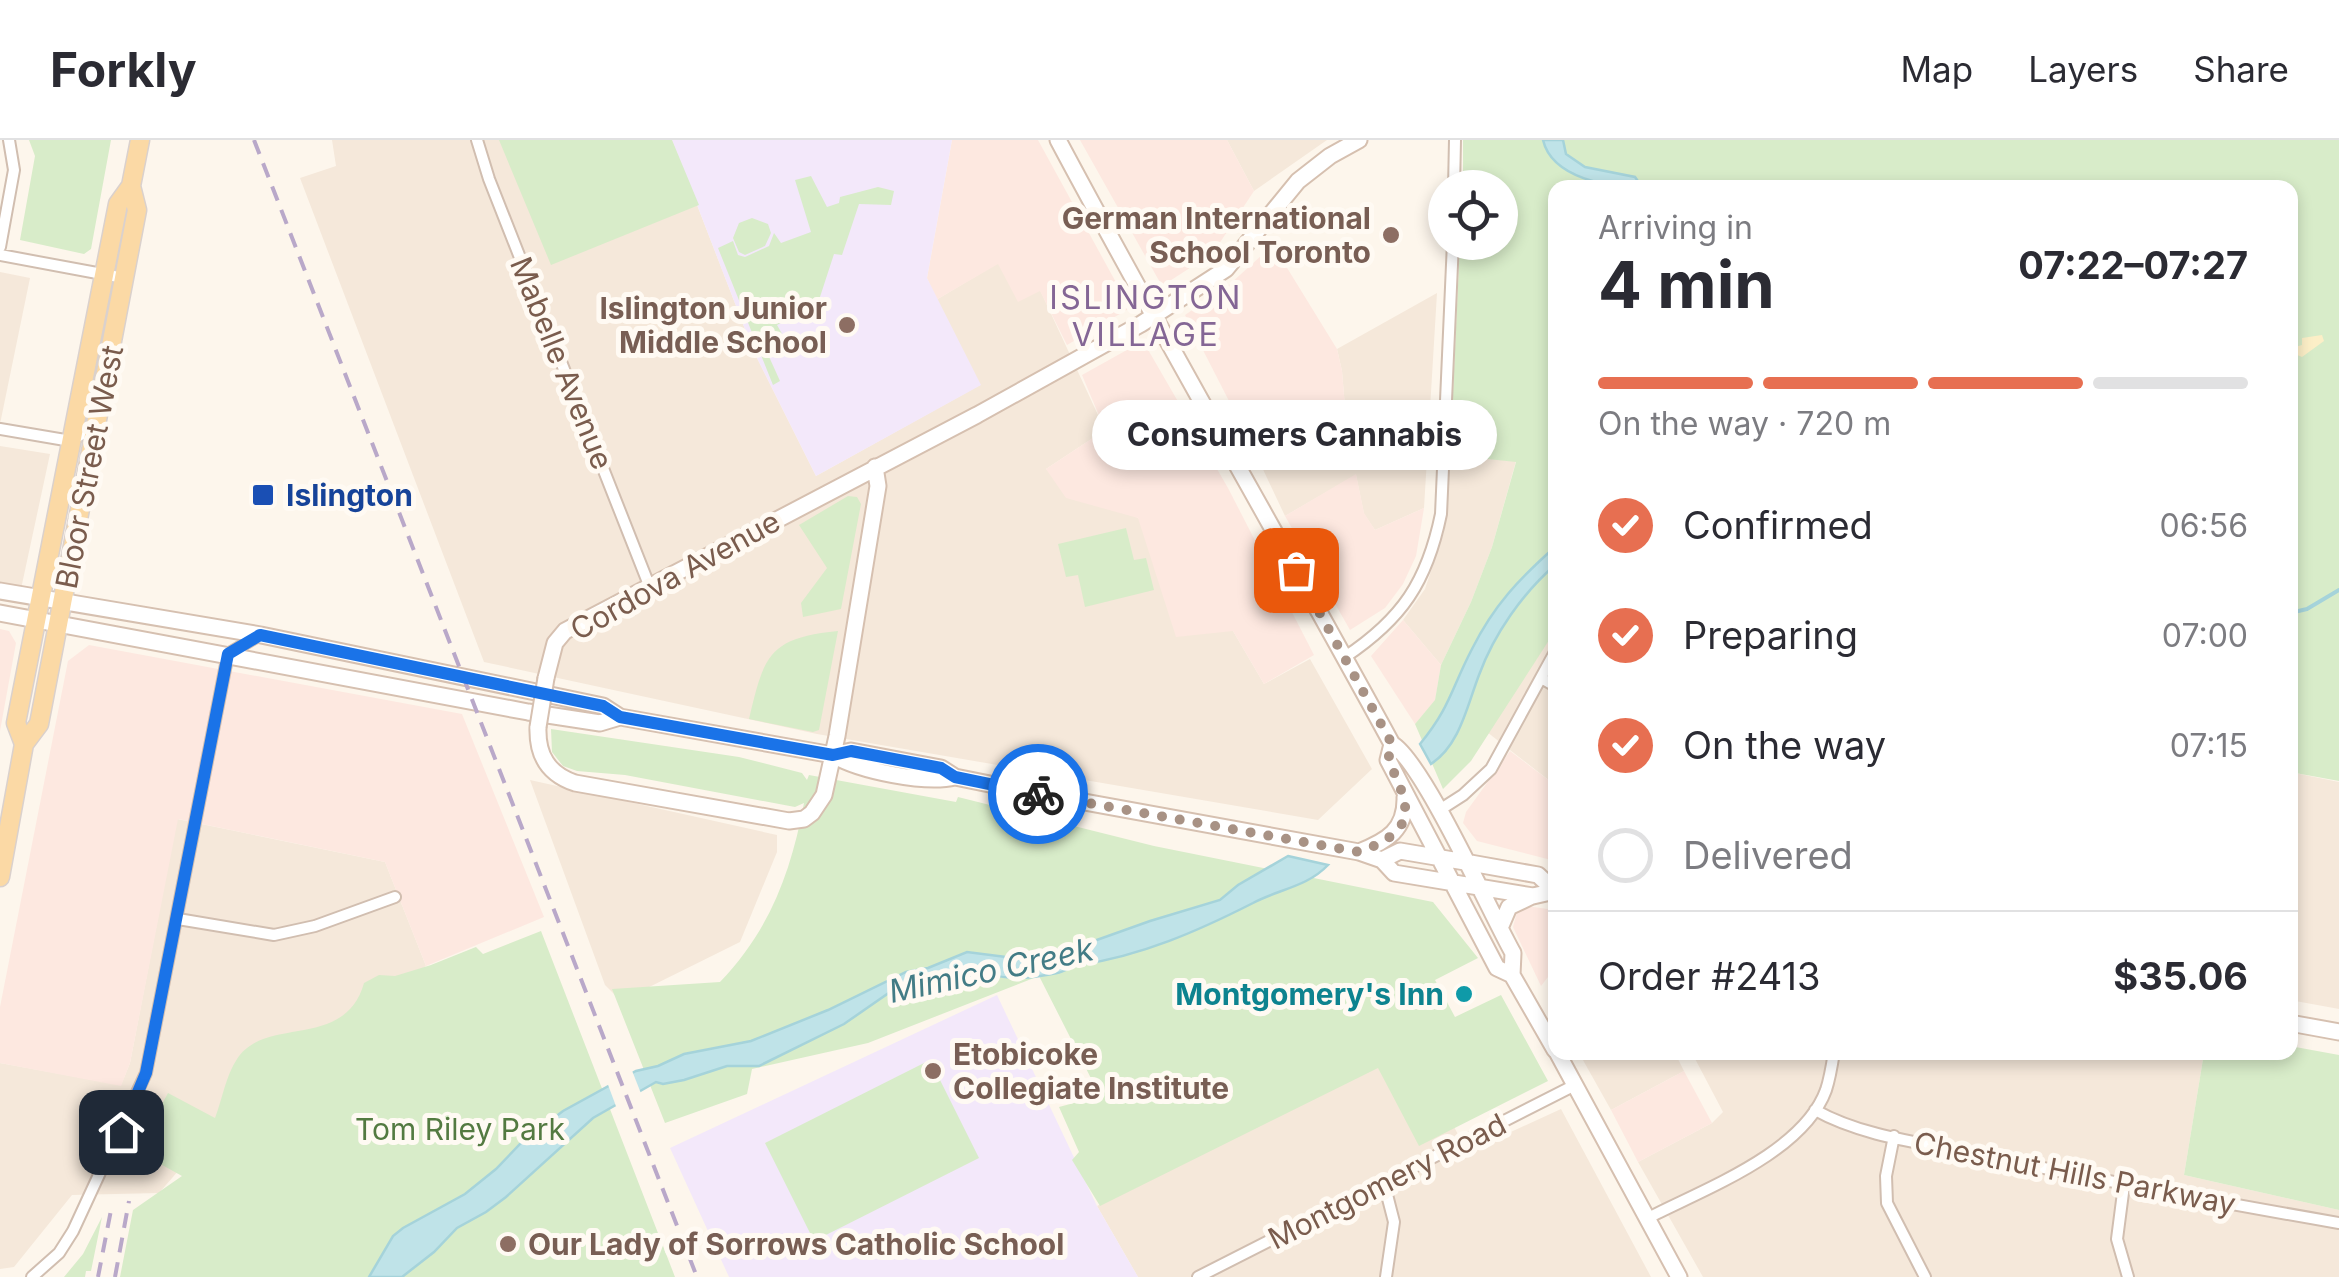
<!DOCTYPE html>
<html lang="en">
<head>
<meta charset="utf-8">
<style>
  body { margin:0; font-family:Inter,sans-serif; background:#f7f7f7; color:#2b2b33; height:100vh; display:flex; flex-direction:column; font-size:38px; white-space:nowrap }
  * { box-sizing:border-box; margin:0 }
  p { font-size:32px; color:#7c7c81 }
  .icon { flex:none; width:55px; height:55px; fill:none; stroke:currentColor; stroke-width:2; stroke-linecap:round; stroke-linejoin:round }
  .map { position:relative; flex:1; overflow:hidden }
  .drawer { position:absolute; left:1548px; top:40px; width:750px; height:880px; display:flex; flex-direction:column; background:#fff; border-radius:20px; box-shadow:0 5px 15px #0003 }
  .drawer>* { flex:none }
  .fabs { position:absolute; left:1428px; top:30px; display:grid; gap:20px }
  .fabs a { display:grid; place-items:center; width:90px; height:90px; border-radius:50%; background:#fff; box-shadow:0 5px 15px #0003; font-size:50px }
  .pin { position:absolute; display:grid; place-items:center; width:85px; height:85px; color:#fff; margin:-42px; border-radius:20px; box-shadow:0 5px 15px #0006 }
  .courier { position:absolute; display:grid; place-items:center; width:100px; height:100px; margin:-50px; border:8px solid #1a73e8; border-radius:50%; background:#fff; color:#222; box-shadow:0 2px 12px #0007 }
  .bubble { position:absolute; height:70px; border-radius:35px; background:#fff; box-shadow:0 5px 15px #0003; font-size:32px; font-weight:700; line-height:70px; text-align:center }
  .head em { font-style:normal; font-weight:700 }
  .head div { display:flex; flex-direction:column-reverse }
  .head { display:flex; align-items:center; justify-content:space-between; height:170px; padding:0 50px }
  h1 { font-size:65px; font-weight:700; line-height:75px }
  .bar { display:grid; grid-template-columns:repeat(4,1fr); gap:15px 10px; align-content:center; height:120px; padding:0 50px }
  .bar i { height:12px; border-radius:8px; background:#e1e1e2 }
  .bar .active { background:#e76f51 }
  .bar p { grid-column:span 4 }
  .line { display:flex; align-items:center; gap:25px; padding:0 50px; border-top:2px solid #e1e1e2 }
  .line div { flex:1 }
  ol { padding:0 50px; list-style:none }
  li { display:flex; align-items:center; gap:30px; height:110px }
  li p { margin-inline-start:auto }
  li .icon { padding:10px; border-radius:50%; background:#e76f51; color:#fff; stroke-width:4 }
  li:last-child { color:#7c7c81 }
  li i { width:55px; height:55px; border:5px solid #e1e1e2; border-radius:50% }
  header { display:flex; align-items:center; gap:60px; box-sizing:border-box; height:140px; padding:0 50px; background:#fff; border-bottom:2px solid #e1e1e2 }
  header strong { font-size:48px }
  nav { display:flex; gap:55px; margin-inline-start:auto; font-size:35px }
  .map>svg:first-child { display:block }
</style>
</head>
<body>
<header>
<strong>Forkly</strong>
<nav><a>Map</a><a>Layers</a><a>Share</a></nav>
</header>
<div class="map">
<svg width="2339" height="1137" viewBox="0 0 2339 1137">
  <rect width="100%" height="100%" fill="#fdf6ec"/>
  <path fill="#f5e8da" d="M332 0H672L753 210 816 336 980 245 936 160 998 123 1040 150 1105 290 1046 329 1138 378 1233 491 1264 544 1310 519 1372 629 1318 680 817 594 484 522 300 38 336 26Z
    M1227 0H1327L1254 51Z
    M0 132 30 138 0 284Z
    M1437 153 1424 368 1375 390 1364 374 1356 335 1285 376 1250 302 1347 291 1342 231 1337 209Z
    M0 306 50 314 21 449 0 445Z
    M1450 315 1516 321 1492 407 1471 462 1441 525 1403 480 1425 449 1444 392Z
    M1555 491V645L1487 592Z
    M2290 632 2339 642V869L2290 860Z
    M530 640 777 695V712L740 802 621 861 605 845Z
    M177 679 385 722 426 826 247 952 159 1053 72 1055 14 1127 0 1129V923L121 945 130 923Z
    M1414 909 1467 1012 1561 969 1651 1137H1138L1097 1066Z
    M1579 913H1675L1684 931 1611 970Z
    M1692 913H2204L2184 1035 2339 1070V1137H1703L1638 1022 1712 983 1723 972Z"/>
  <path fill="#fde8e0" d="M952 0H1038L1130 168 1067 205 1040 151 1018 162 998 124 936 160 927 138Z
    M1080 0H1227L1254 51 1213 113 1162 146Z
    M1273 105 1337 209 1342 231 1347 291 1250 302 1185 175 1230 144Z
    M1143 201 1228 348 1314 515 1264 544 1233 491 1176 497 1138 378 1066 358 1046 329 1105 290 1082 235Z
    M1356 334 1364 373 1375 390 1424 368 1416 416 1403 444 1385 468 1350 490 1285 376Z
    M1403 480 1441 525 1435 561 1415 584 1371 516Z
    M0 489 9 491 16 503 0 591Z
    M89 505 462 574 544 777 426 826 385 722 178 679 130 923 121 946 0 923V867L68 521Z
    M1510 611 1555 645V721L1477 701 1463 683 1466 672Z
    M1526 766 1555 770V828L1541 846 1513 787 1517 772Z
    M1684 931 1712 983 1638 1022 1611 970Z"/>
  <path fill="#f3e8fa" d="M672 0H952L927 138 981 245 816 336 753 210Z
    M997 855 1097 1066 1138 1137H729L670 1008Z"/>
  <path fill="#d8ecc9" d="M29 0H111L91 109 84 114 20 100 35 16Z
    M499 0H672L699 65 551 125Z
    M1463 0H2339V641L2290 632V48H1555V491L1471 621 1443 649 1415 584 1435 560 1441 525 1471 462 1492 407 1516 322 1450 315 1460 103 1500 102V48L1463 47Z
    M811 36 827 67 839 63 840 57 878 47 894 51 891 65 859 64 842 115 834 114 819 160 807 169 804 166 786 176 787 180 777 185 785 199 766 210 780 241 773 245 718 108 733 101 738 115 745 117 769 106 774 93 781 103 811 92 795 40Z
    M752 78 768 84 771 93 765 106 745 115 739 112 733 98 739 83Z
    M848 356 857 357 861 364 841 469 803 477 801 463 827 428 799 385Z
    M1126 388 1134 420 1146 418 1154 450 1085 467 1078 435 1066 437 1058 404Z
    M838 491 819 590 813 592 749 579C764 516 768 498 838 491Z
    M551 589 739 617 802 633 807 640 809 635 956 662 958 657 1154 706 1433 762 1478 818 1435 840 1455 877 1501 855 1548 941 1419 1006 1378 928 1100 1066 1072 1020 1079 1012 1059 967 1100 956 1039 836 868 903 752 929 747 954 665 983 612 849 720 842C770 790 791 732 804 663L795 667 625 635 577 631 563 626 552 612Z
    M541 791 675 1137H120L133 1070 182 1036 137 1011 168 953 215 978C222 960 226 935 237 919 265 875 345 911 364 843L379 835 395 836 431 825 476 807 483 814Z
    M2290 906 2339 915V1070L2184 1035 2204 913 2290 912Z
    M930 920 979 1018 814 1101 765 1003Z
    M102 1077 91 1131H86L85 1137H64L83 1114Z"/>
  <path fill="#fcefc7" d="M2322 195 2324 201 2302 217 2297 215 2295 207 2302 205V198Z"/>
  <path fill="#bfe3e8" stroke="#a5d3da" stroke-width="2.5" d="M1543 0H1563L1566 14 1585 27 1635 37 1642 47C1609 48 1552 38 1543 0Z
    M1555 407V425C1522 454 1494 494 1479 535 1467 566 1460 605 1431 624L1420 604C1450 568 1452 547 1472 509 1494 465 1519 439 1555 407Z
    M1288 716 1328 725C1307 747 1279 749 1253 763 1198 791 1141 816 1079 825 1071 826 1065 832 1057 833 1038 837 1008 842 990 833L893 850 844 884 759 926H727L684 940 663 944 656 942 593 978 506 1057 486 1072 457 1088 434 1112 402 1137H369L393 1096 403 1088 465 1054 496 1029 521 1003 563 971 636 931 658 926 684 914 751 901 828 870 906 832 928 828 967 812 1006 817 1080 806 1150 781 1220 760 1238 745Z"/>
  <path fill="#fdf6ec" d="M631 928 642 956 617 969 607 942Z"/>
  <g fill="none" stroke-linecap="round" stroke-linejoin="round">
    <path stroke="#a5d3da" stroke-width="4" d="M2290 473 2307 469 2339 450"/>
    <g stroke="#d1beb0" stroke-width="14">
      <path id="street" d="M477 0 489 39 649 445
        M1454 48 1455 0
        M0 107 14 30 9 0
        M0 115 124 138
        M0 289 71 301 93 287
        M1345 517C1402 479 1427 442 1441 374L1453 102
        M1541 538 1555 546
        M1438 671 1463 655 1491 629 1555 512
        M178 779 274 795 315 786 395 757
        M1815 970C1863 997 1924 1003 1977 1014 2097 1040 2218 1062 2339 1083
        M1894 996 1886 1036 1887 1063 1925 1137
        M1384 1043 1394 1082 1386 1137
        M2124 1045 2117 1099 2128 1137
        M1648 1078C1704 1049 1803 1013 1826 950 1830 938 1832 925 1834 912
        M32 1137 59 1113 73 1091 146 933 228 514 258 496
        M1198 1137 1575 945"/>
    </g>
    <g stroke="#d6c0b0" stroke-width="19">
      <path id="secondary" d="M1058 0C1166 203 1282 402 1392 604 1423 622 1490 772 1513 813L1512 835 1555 910
        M0 451 261 495 603 566 620 577 833 615C860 631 925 644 955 637
        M0 473 528 572 600 583 620 577
        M546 538 555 503 565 491 977 275 1141 184 1226 129 1298 41 1330 16 1359 0
        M538 587C537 615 548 634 575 643L789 681 804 679 812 673 824 655 837 596 878 346 875 327
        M1392 604 1388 620 1497 828 1512 835
        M833 615 851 611 909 622 941 628 955 637 1024 651 1359 712 1382 720 1394 733 1533 756 1555 751
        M1359 712C1387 701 1406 690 1405 657
        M1382 720 1400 711 1465 722 1538 735 1555 751
        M1500 788 1509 767 1530 757
        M2290 883 2339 892
        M1557 912 1679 1137"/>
    </g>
    <g stroke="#dad1cd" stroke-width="21">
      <path id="primary" d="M24 604 39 584 137 70 131 46
        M0 737 24 604 16 583 118 64 131 46 140 0"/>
    </g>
    <use href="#street" stroke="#fff" stroke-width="10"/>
    <use href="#secondary" stroke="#fff" stroke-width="15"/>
    <use href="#primary" stroke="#fbd9a5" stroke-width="18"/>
    <path stroke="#b9a8c9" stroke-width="4" stroke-dasharray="15 10" stroke-linecap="butt" d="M254 0 697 1137
      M98 1137 112 1065
      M115 1137 129 1061"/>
    <g stroke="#d6c0b0" stroke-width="19" stroke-linecap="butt">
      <path id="secondary-bridge" d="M538 587 546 538"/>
    </g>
    <use href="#secondary-bridge" stroke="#fff" stroke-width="15"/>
  </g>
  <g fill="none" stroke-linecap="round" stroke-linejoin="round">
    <path stroke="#a89285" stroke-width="10" stroke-dasharray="0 18" d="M1038 654 1359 712C1418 690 1412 670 1388 620L1392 604 1296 430"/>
    <path stroke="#1a73e8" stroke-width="12" d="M121 992 146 933 228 514 260 495 603 566 620 577 833 615 851 611 941 628 955 637 1038 654"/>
  </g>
  <g fill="#8d6e63" stroke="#fffaf3" stroke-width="4">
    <circle cx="1391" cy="95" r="10"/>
    <circle cx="847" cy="185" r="10"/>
    <circle cx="933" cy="931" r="10"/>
    <circle cx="508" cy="1104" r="10"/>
  </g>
  <rect fill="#1a4fb4" stroke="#fffaf3" stroke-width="4" x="251" y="343" width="24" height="24" rx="5"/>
  <circle fill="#0f9aa8" stroke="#fffaf3" stroke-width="4" cx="1464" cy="854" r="10"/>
  <g text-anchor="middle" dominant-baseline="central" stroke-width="10" stroke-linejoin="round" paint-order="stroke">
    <g font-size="30" font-weight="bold" fill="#785e54" stroke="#fffaf3" text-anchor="end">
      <text x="1371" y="78">German International<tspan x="1371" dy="34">School Toronto</tspan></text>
      <text x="827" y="168">Islington Junior<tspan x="827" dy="34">Middle School</tspan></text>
      <text x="953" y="914" text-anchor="start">Etobicoke<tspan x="953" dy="34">Collegiate Institute</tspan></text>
      <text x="528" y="1104" text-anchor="start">Our Lady of Sorrows Catholic School</text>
    </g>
    <g font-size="30" fill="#7a5c4d" stroke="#fffaf3">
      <text transform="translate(562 223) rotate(68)">Mabelle Avenue</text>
      <text transform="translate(89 327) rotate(-79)">Bloor Street West</text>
      <text transform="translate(675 435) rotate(-29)">Cordova Avenue</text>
      <text transform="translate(2075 1033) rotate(11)">Chestnut Hills Parkway</text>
      <text transform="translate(1387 1041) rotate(-27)">Montgomery Road</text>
    </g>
    <g font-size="30" font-weight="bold" fill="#164399" stroke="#fffaf3" text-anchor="start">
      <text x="286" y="355">Islington</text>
    </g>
    <g font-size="30" font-weight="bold" fill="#0d838f" stroke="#fffaf3" text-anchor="end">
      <text x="1444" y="854">Montgomery's Inn</text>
    </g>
    <g font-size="30" fill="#537a41" stroke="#fffaf3">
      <text x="460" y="989">Tom Riley Park</text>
    </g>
    <g font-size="32" letter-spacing="2.5" fill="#846695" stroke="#fffaf3">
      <text x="1146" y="157">ISLINGTON<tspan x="1146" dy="37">VILLAGE</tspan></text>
    </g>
    <g font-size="32" font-style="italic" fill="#437c86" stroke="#fffaf3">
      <text transform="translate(991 830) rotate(-12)">Mimico Creek</text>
    </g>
  </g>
</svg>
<div class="fabs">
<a><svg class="icon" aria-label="locate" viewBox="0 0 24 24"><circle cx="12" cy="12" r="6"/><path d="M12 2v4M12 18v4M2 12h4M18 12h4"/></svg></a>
</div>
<div class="pin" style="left:1296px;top:430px;background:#ea580c"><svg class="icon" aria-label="bag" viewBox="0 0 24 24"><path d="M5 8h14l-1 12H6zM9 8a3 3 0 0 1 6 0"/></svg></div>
<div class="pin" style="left:121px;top:992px;background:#1f2937"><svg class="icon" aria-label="home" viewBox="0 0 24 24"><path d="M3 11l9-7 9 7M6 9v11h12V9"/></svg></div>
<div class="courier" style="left:1038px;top:654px"><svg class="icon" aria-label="bike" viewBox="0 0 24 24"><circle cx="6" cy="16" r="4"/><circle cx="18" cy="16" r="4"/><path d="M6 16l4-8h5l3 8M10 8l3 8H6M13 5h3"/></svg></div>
<div class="bubble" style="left:1092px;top:260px;width:405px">Consumers Cannabis</div>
<section class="drawer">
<div class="head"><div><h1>4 min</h1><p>Arriving in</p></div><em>07:22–07:27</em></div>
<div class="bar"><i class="active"></i><i class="active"></i><i class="active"></i><i></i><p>On the way · 720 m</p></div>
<ol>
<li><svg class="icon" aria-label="check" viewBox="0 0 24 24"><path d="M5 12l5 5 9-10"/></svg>Confirmed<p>06:56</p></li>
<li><svg class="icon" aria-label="check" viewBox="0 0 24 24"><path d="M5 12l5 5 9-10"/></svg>Preparing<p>07:00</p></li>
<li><svg class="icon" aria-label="check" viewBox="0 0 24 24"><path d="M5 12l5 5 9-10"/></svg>On the way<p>07:15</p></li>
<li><i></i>Delivered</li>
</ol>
<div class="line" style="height:130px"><div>Order #2413</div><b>$35.06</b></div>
</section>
</div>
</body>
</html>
